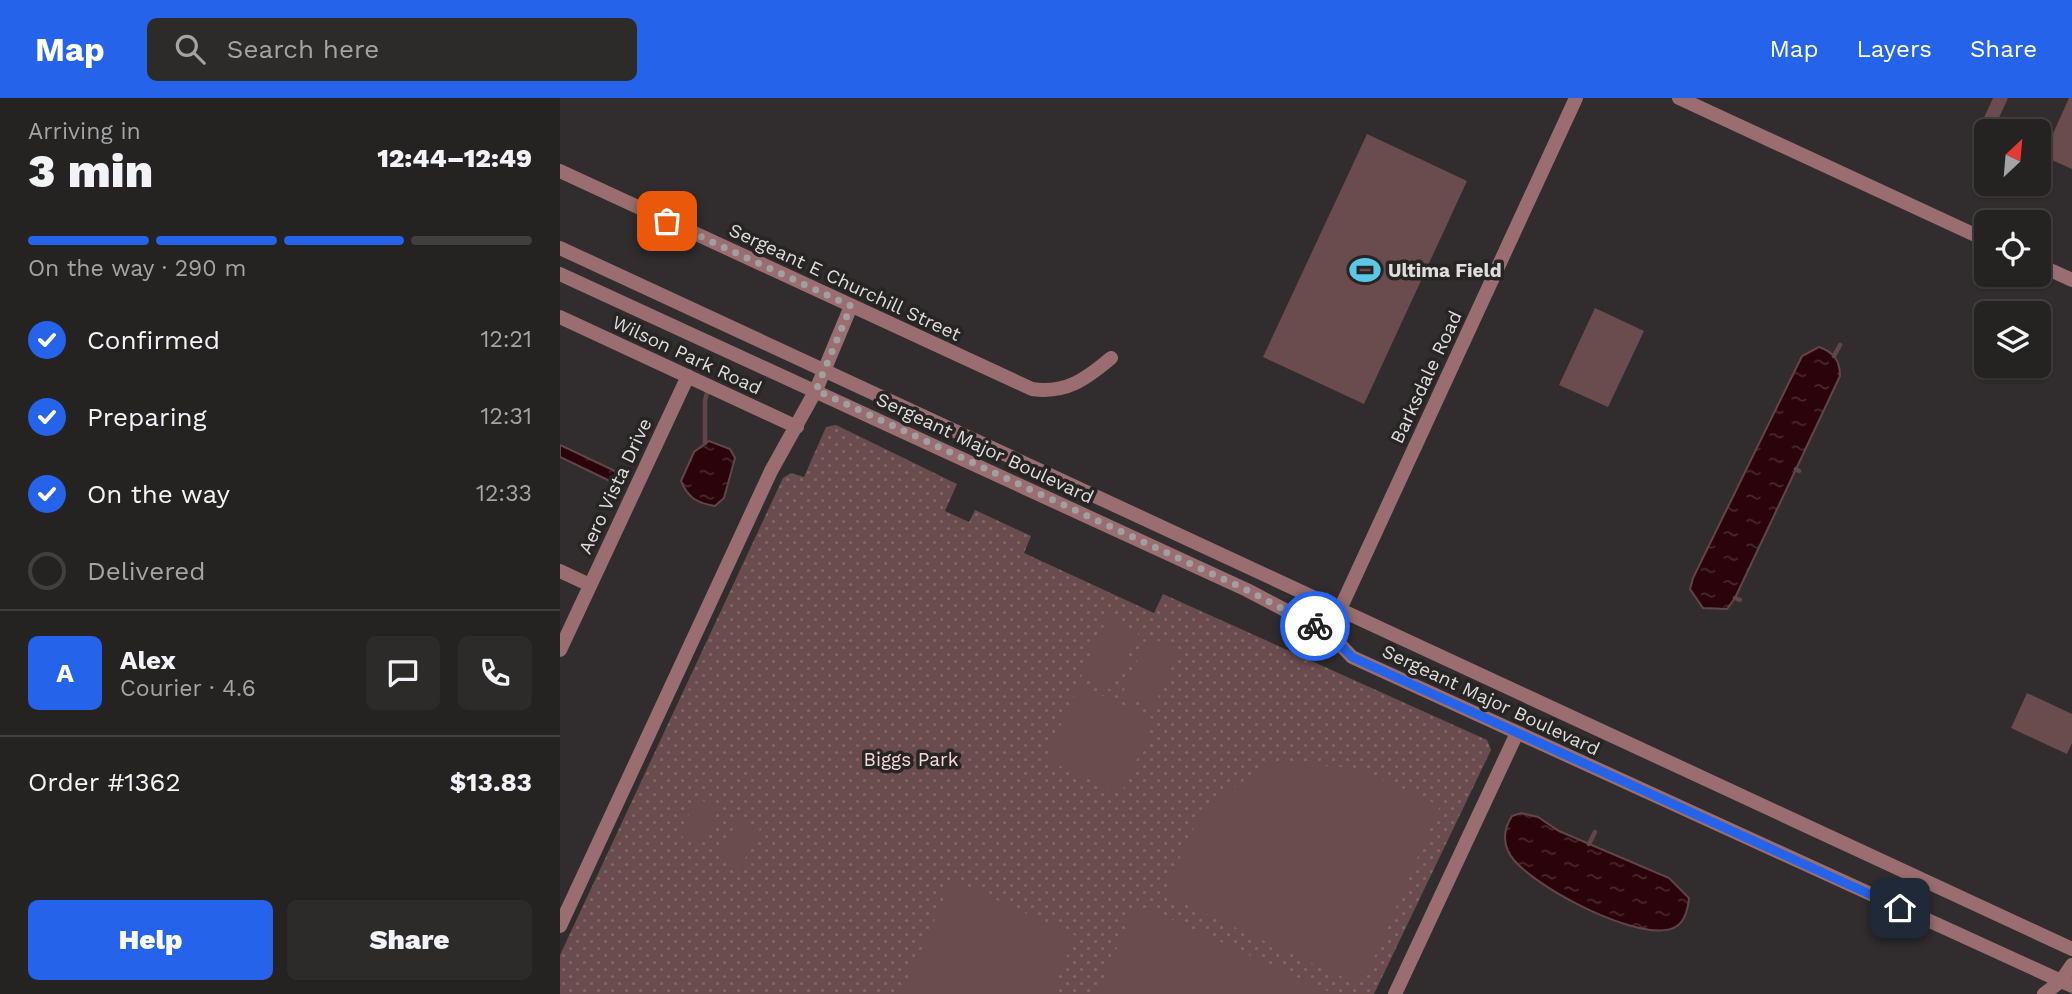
<!DOCTYPE html>
<html lang="en">
<head>
<meta charset="utf-8">
<style>
  body { margin:0; font-family:"Work Sans",sans-serif; background:#2d2a2a; color:#f1f3f6; height:100vh; display:flex; flex-direction:column; font-size:26px; white-space:nowrap }
  * { box-sizing:border-box; margin:0 }
  p { font-size:23px; color:#a3a4a5 }
  .icon { flex:none; width:38px; height:38px; fill:none; stroke:currentColor; stroke-width:2; stroke-linecap:round; stroke-linejoin:round }
  .map { position:relative; flex:1; overflow:hidden }
  .side { display:flex; flex-direction:column; background:#252222; width:560px }
  .side>* { flex:none }
  .needle { width:46px; rotate:26deg }
  .fabs { position:absolute; left:1414px; top:21px; display:grid; gap:14px }
  .fabs a { display:grid; place-items:center; width:77px; height:77px; border-radius:10px; background:#252222; box-shadow:0 2px 5px #0004,0 0 0 2px #423f40; font-size:35px }
  .pin { position:absolute; display:grid; place-items:center; width:60px; height:60px; color:#fff; margin:-30px; border-radius:14px; box-shadow:0 4px 10px #0006 }
  .courier { position:absolute; display:grid; place-items:center; width:70px; height:70px; margin:-35px; border:5px solid #2563eb; border-radius:50%; background:#fff; color:#222; box-shadow:0 2px 9px #0007 }
  .headline em { font-style:normal; font-weight:800 }
  .headline div { display:flex; flex-direction:column-reverse }
  .headline { display:flex; align-items:center; justify-content:space-between; height:119px; padding:0 28px }
  h1 { font-size:46px; font-weight:800; line-height:52px }
  .bar { display:grid; grid-template-columns:repeat(4,1fr); gap:10px 7px; align-content:center; height:84px; padding:0 28px }
  .bar i { height:9px; border-radius:5px; background:#423f40 }
  .bar .on { background:#2563eb }
  .bar p { grid-column:span 4 }
  .line { display:flex; align-items:center; gap:18px; padding:0 28px; border-top:2px solid #423f40 }
  .line div { flex:1 }
  .round { display:grid; place-items:center; flex:none; width:74px; height:74px; border-radius:10px; background:#2d2a2a }
  ol { padding:0 28px; list-style:none }
  li { display:flex; align-items:center; gap:21px; height:77px }
  li p { margin-inline-start:auto }
  li .icon { padding:7px; border-radius:50%; background:#2563eb; color:#fff; stroke-width:4 }
  li:last-child { color:#a3a4a5 }
  li i { width:38px; height:38px; border:4px solid #423f40; border-radius:50% }
  .primary-button { display:flex; gap:14px; margin-top:auto; padding:14px 28px }
  .primary-button a { flex:1; height:80px; border-radius:10px; background:#2563eb; color:#fff; font-size:28px; font-weight:800; line-height:80px; text-align:center }
  .primary-button a+a { background:#2d2a2a; color:#f1f3f6 }
  header { display:flex; align-items:center; gap:42px; box-sizing:border-box; height:98px; padding:0 35px; background:#2563eb; color:#fff }
  header strong { font-size:33px }
  nav { display:flex; gap:38px; margin-inline-start:auto; font-size:24px }
  .search { width:490px; height:63px; background:#2d2a2a; display:flex; align-items:center; gap:18px; box-sizing:border-box; padding:0 24px; border-radius:10px; color:#a3a4a5; font-size:26px }
  main { display:flex; flex:1; min-height:0 }
  .map>svg:first-child { display:block }
</style>
</head>
<body>
<header>
<strong>Map</strong>
<div class="search"><svg class="icon" aria-label="search" viewBox="0 0 24 24"><circle cx="10" cy="10" r="6"/><path d="M15 15l6 6"/></svg>Search here</div>
<nav><a>Map</a><a>Layers</a><a>Share</a></nav>
</header>
<main>
<section class="side">
<div class="headline"><div><h1>3 min</h1><p>Arriving in</p></div><em>12:44–12:49</em></div>
<div class="bar"><i class="on"></i><i class="on"></i><i class="on"></i><i></i><p>On the way · 290 m</p></div>
<ol>
<li><svg class="icon" aria-label="check" viewBox="0 0 24 24"><path d="M5 12l5 5 9-10"/></svg>Confirmed<p>12:21</p></li>
<li><svg class="icon" aria-label="check" viewBox="0 0 24 24"><path d="M5 12l5 5 9-10"/></svg>Preparing<p>12:31</p></li>
<li><svg class="icon" aria-label="check" viewBox="0 0 24 24"><path d="M5 12l5 5 9-10"/></svg>On the way<p>12:33</p></li>
<li><i></i>Delivered</li>
</ol>
<div class="line" style="height:126px"><b class="round" style="background:#2563eb;color:#fff">A</b><div><b>Alex</b><p>Courier · 4.6</p></div><a class="round"><svg class="icon" aria-label="chat" viewBox="0 0 24 24"><path d="M4 5h16v11H9l-5 4z"/></svg></a><a class="round"><svg class="icon" aria-label="phone" viewBox="0 0 24 24"><path d="M5 4h4l2 5-3 2q2 4 5 5l2-3 5 2v4C11 20 4 13 5 4z"/></svg></a></div>
<div class="line" style="height:91px"><div>Order #1362</div><b>$13.83</b></div>
<div class="primary-button"><a>Help</a><a>Share</a></div>
</section>
<div class="map">
<svg width="1512" height="896" viewBox="0 0 1512 896">
  <defs>
    <pattern id="park-dots" width="8" height="8" patternUnits="userSpaceOnUse" patternTransform="scale(1.75)"><rect width="8" height="8" fill="#6b4c4e"/><path d="M2 2h.1M6 6h.1" fill="none" stroke="#806567" stroke-width="1.8" stroke-linecap="round"/></pattern>
    <pattern id="water-ripples" width="26" height="14" patternUnits="userSpaceOnUse" patternTransform="scale(1.75)"><rect width="26" height="14" fill="#2b040b"/><path d="M2 4q2-2 4 0t4 0M15 11q2-2 4 0t4 0" fill="none" stroke="#49282e"/></pattern>
  </defs>
  <rect width="100%" height="100%" fill="#312d2e"/>
  <path fill="url(#park-dots)" d="M276 327 397 386 385 413 409 424 415 412 471 438 464 455 594 515 603 496 927 642 931 652 814 896H0V857L223 380 231 375 244 379 266 329Z"/>
  <path fill="#6b4c4e" d="M1433 0H1448L1433 33H1426L1424 52 1412 46Z
    M1509 0H1512V71L1483 58Z
    M807 36 907 83 804 306 703 259Z
    M1035 210 1084 233 1048 309 999 287Z
    M548 519 579 534 552 592 521 578Z
    M588 538 619 553 593 610 562 597Z
    M519 587 595 622 561 696 485 661Z
    M1467 595 1512 616V645L1507 656 1451 630Z
    M709 665 798 670 880 708 806 878 789 882 603 796 642 712Z
    M137 700 159 711 141 748 119 737Z
    M178 720 200 731 181 769 160 758Z
    M393 782 516 838 490 896H341Z
    M589 811 774 896H537L572 815Z"/>
  <path fill="url(#water-ripples)" stroke="#61454a" stroke-width="2" d="M1259 249C1274 254 1280 263 1280 278L1175 500 1167 511 1143 510 1130 491 1133 480 1242 258Z
    M149 343 170 351 175 360 164 400 155 408C137 405 128 400 121 383L134 354Z
    M0 347 55 373 56 379 50 383 0 359Z
    M961 715 978 719 999 733 1109 780 1129 800C1128 810 1126 822 1117 828 1086 850 961 784 948 753 942 740 945 729 952 718Z"/>
  <g fill="none" stroke-linecap="round" stroke-linejoin="round">
    <path stroke="#61454a" stroke-width="4.5" d="M1274 258 1280 247
      M145 345V303L148 290
      M1236 371 1239 373
      M1175 500 1180 502
      M1029 746 1035 734"/>
    <path stroke="#9a6e70" stroke-width="14" d="M1119 0 1426 142
      M0 73 472 291C506 296 526 281 551 260
      M1479 167 1512 182
      M0 219 237 329
      M0 473 30 487
      M769 535 1016 0
      M0 552 128 278
      M0 828 211 373 256 292 291 208
      M835 896 957 635
      M1484 896 1501 883 1512 867"/>
    <path stroke="#9a6e70" stroke-width="14" d="M0 150 1512 851
      M0 176 687 492 769 535 792 559 1512 888"/>
  </g>
  <g fill="none" stroke-linecap="round" stroke-linejoin="round">
    <path stroke="#a29fa0" stroke-width="7" stroke-dasharray="0 12.6" d="M107 123 291 208 256 292 687 492 755 528"/>
    <path stroke="#2563eb" stroke-width="9" d="M755 528 769 535 792 559 1340 810"/>
  </g>
  <defs>
    <g id="stadium-bare" transform="scale(2.415)"><path d="M0-5a6.5 5 0 1 0 0 10a6.5 5 0 1 0 0-10ZM-3.5-1.8h7v3.6h-7Z" fill="#5ac8e6" stroke="#272424" stroke-width="2.5" paint-order="stroke"/></g>
  </defs>
  <g fill-rule="evenodd">
    <use href="#stadium-bare" x="805" y="172"/>
  </g>
  <g text-anchor="middle" dominant-baseline="central" stroke-width="7" stroke-linejoin="round" paint-order="stroke">
    <g font-size="19" font-weight="bold" fill="#dfdddd" stroke="#272424" text-anchor="start">
      <text x="828" y="172">Ultima Field</text>
    </g>
    <g font-size="19" fill="#dfdddd" stroke="#272424">
      <text transform="translate(285 184) rotate(25)">Sergeant E Churchill Street</text>
      <text transform="translate(127 257) rotate(25)">Wilson Park Road</text>
      <text transform="translate(866 279) rotate(-65)">Barksdale Road</text>
      <text transform="translate(425 350) rotate(25)">Sergeant Major Boulevard</text>
      <text transform="translate(55 388) rotate(-65)">Aero Vista Drive</text>
      <text transform="translate(931 602) rotate(25)">Sergeant Major Boulevard</text>
    </g>
    <g font-size="19" fill="#fbd9db" stroke="#272424">
      <text x="351" y="661">Biggs Park</text>
    </g>
  </g>
</svg>
<div class="fabs">
<a><svg class="needle" viewBox="-14 -14 28 28"><path d="M0-13l5 13h-10z" fill="#e53935"/><path d="M0 13l5-13h-10z" fill="#a3a4a5"/></svg></a>
<a><svg class="icon" aria-label="locate" viewBox="0 0 24 24"><circle cx="12" cy="12" r="6"/><path d="M12 2v4M12 18v4M2 12h4M18 12h4"/></svg></a>
<a><svg class="icon" aria-label="layers" viewBox="0 0 24 24"><path d="M12 4l9 5-9 5-9-5zM3 14l9 5 9-5"/></svg></a>
</div>
<div class="pin" style="left:107px;top:123px;background:#ea580c"><svg class="icon" aria-label="bag" viewBox="0 0 24 24"><path d="M5 8h14l-1 12H6zM9 8a3 3 0 0 1 6 0"/></svg></div>
<div class="pin" style="left:1340px;top:810px;background:#1f2937"><svg class="icon" aria-label="home" viewBox="0 0 24 24"><path d="M3 11l9-7 9 7M6 9v11h12V9"/></svg></div>
<div class="courier" style="left:755px;top:528px"><svg class="icon" aria-label="bike" viewBox="0 0 24 24"><circle cx="6" cy="16" r="4"/><circle cx="18" cy="16" r="4"/><path d="M6 16l4-8h5l3 8M10 8l3 8H6M13 5h3"/></svg></div>
</div>
</main>
</body>
</html>
